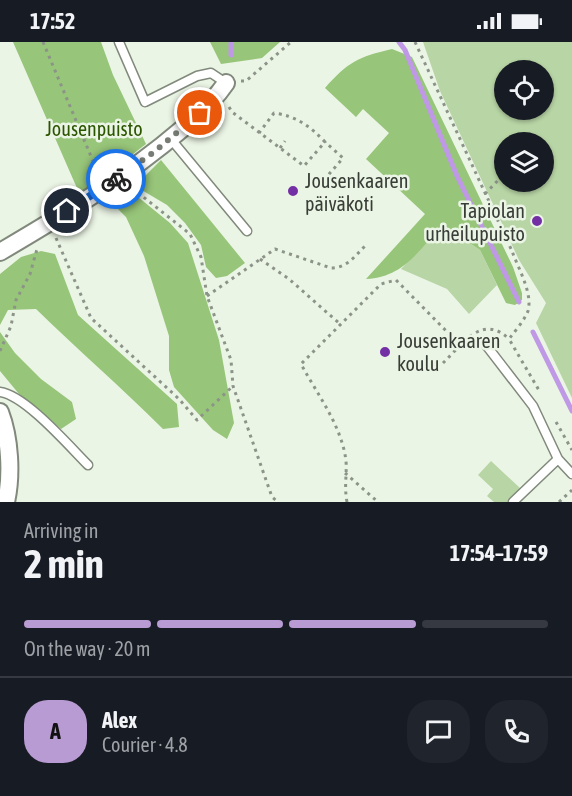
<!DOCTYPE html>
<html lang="en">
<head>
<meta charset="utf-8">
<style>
  body { margin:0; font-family:"Asap Condensed",sans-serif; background:#20242c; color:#f1f3f6; height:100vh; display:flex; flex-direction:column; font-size:22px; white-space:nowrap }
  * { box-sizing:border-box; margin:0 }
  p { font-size:20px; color:#9ea1a6 }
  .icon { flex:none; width:33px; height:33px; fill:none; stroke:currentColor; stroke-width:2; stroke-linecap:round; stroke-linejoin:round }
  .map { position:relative; height:460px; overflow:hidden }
  .sheet { display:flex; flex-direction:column; background:#171b24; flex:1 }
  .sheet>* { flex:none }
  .buttons { position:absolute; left:494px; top:18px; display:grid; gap:12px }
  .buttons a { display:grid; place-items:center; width:60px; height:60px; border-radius:50%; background:#171b24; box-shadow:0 2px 4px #0004; font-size:30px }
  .pin { position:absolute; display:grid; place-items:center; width:51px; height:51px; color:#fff; margin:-26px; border:3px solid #fff; border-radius:50%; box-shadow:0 2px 6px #0007 }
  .courier { position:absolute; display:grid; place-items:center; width:60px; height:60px; margin:-30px; border:4px solid #1a73e8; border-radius:50%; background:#fff; color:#222; box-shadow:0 2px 8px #0007 }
  .summary em { font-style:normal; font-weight:700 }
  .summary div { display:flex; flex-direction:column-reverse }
  .summary { display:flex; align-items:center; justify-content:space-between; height:102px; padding:0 24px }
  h1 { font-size:39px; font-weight:700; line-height:45px }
  .bar { display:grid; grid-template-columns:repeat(4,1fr); gap:9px 6px; align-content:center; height:72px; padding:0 24px }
  .bar i { height:8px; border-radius:4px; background:#363941 }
  .bar .active { background:#b89bd2 }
  .bar p { grid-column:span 4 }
  .line { display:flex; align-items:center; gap:15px; padding:0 24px; border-top:2px solid #363941 }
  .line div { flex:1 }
  .round { display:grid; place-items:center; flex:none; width:63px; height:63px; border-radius:24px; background:#20242c }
  .status { display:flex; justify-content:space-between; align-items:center; height:42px; padding:0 30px; background:#171b24; direction:ltr }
  .status svg { height:16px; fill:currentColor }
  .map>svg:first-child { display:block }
</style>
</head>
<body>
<div class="status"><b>17:52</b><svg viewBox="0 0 49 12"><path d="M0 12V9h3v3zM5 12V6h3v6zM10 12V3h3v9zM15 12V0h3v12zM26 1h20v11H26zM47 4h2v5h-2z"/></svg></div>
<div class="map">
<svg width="572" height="460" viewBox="0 0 572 460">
  <rect width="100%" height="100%" fill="#ebf5e5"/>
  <path fill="#b8d5a5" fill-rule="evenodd" d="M423 0H572V356L536 281 546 261 519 218 440 49ZM504 28H543V68H504ZM504 100H543V140H504Z
    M443 183 480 208 497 243 469 272 447 247 401 227Z
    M491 419 521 447 508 460H494L487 454 493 447 478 433Z"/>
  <path fill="#97c579" d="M13 0H101L113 33 146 102 80 153Z
    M210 0H280L262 16 221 22Z
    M392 7 412 15 513 225 522 251V258L515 263 506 261 480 208 443 183C418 208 405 235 366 237L425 172 366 117 389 91 363 67 356 75 325 46C348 20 358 15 392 7Z
    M161 118 245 221 227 234 216 236 206 225 201 203 185 181 167 163 135 144Z
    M128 153 138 155 170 181 188 201 219 298 234 381 227 397 213 388 174 345 169 328V294L144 214 126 175 115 164Z
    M41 209 55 212 78 273 177 362 179 385 163 387C122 346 78 308 36 267L8 268 0 283V232L21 215Z
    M0 290 15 311 41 337 72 360 76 377 61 387 19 352 0 329Z"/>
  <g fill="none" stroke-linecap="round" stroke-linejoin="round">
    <path stroke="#bf99e5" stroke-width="5" d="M231 0V13
      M399 0 405 8 457 134 519 260
      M533 290 572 369"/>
    <g stroke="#80897b" stroke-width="11">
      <path id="service" d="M119 0 145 60 197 34 211 31 226 41
        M170 96 247 189
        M486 303 533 364 558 417 572 432
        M0 350C25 353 69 404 88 423
        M513 460 558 417"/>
    </g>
    <g stroke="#80897b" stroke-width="20">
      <path id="minor" d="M0 210C63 173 126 135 182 87 198 72 214 59 226 41
        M0 370C10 396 12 433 6 460"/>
    </g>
    <path stroke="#8c9388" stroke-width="3" stroke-dasharray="3 4.5" stroke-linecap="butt" d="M43 0 98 131
      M415 0 512 209C518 226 533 251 528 269 524 279 515 289 509 297L540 350
      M241 39H246L291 0
      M229 65 232 70 304 124 325 100C310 84 296 74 274 71L259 91
      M280 106 285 99
      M324 138 343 116 325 100
      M132 146 190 192 201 215 207 254 231 318 233 344 272 455 278 460
      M485 152 504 132
      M56 196 91 276 179 357 197 378 233 344
      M260 217 289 237 340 282
      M207 254 275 207 331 226C347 226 355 214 365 204
      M0 309 11 284 16 258 30 232 37 207
      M443 321C463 302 482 271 509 297
      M556 380 572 408
      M345 431 378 460
      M347 460C344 444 347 433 346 419 342 384 317 352 301 322L381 242 396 238 461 304
      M559 460 572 448"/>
    <use href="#service" stroke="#fff" stroke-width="8"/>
    <use href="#minor" stroke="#fff" stroke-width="16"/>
  </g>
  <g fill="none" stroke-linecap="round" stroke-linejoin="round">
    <path stroke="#777d74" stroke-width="6" stroke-dasharray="0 10.8" d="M116 137 154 110 200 71"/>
    <path stroke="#1a73e8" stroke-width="8" d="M67 169 116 137"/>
  </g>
  <g fill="#7330a5" stroke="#ebf5e5" stroke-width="2">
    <circle cx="293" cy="149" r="6"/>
    <circle cx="537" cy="179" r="6"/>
    <circle cx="385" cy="310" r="6"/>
  </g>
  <g text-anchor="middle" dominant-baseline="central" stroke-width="5" stroke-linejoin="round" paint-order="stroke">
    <g font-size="20" fill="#2c5500" stroke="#ebf5e5">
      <text x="94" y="86">Jousenpuisto</text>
    </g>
    <g font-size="20" fill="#393d37" stroke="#ebf5e5" text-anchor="start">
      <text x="305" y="138">Jousenkaaren<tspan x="305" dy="23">päiväkoti</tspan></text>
      <text x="525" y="168" text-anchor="end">Tapiolan<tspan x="525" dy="23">urheilupuisto</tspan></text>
      <text x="397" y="298">Jousenkaaren<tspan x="397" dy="23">koulu</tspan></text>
    </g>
  </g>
</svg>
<div class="buttons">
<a><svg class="icon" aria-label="locate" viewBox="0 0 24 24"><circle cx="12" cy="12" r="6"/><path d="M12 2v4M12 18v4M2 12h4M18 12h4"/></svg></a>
<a><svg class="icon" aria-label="layers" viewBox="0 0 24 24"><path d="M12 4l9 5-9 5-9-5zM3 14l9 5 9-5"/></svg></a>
</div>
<div class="pin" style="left:200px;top:71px;background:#ea580c"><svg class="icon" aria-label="bag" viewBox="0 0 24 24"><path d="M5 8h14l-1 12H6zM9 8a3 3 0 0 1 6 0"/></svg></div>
<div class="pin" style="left:67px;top:169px;background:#1f2937"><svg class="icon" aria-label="home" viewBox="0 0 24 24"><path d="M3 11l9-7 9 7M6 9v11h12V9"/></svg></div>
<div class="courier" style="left:116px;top:137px"><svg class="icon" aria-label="bike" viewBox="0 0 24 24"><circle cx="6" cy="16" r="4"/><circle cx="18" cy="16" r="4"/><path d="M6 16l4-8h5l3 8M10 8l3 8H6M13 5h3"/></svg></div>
</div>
<section class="sheet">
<div class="summary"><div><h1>2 min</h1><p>Arriving in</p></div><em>17:54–17:59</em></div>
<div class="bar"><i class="active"></i><i class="active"></i><i class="active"></i><i></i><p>On the way · 20 m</p></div>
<div class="line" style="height:108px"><b class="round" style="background:#b89bd2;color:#111">A</b><div><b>Alex</b><p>Courier · 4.8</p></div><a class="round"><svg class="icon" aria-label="chat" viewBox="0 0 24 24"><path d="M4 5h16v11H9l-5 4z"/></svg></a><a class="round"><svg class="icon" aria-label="phone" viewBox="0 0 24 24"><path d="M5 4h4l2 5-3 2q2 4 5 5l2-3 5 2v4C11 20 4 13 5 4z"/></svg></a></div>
</section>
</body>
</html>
